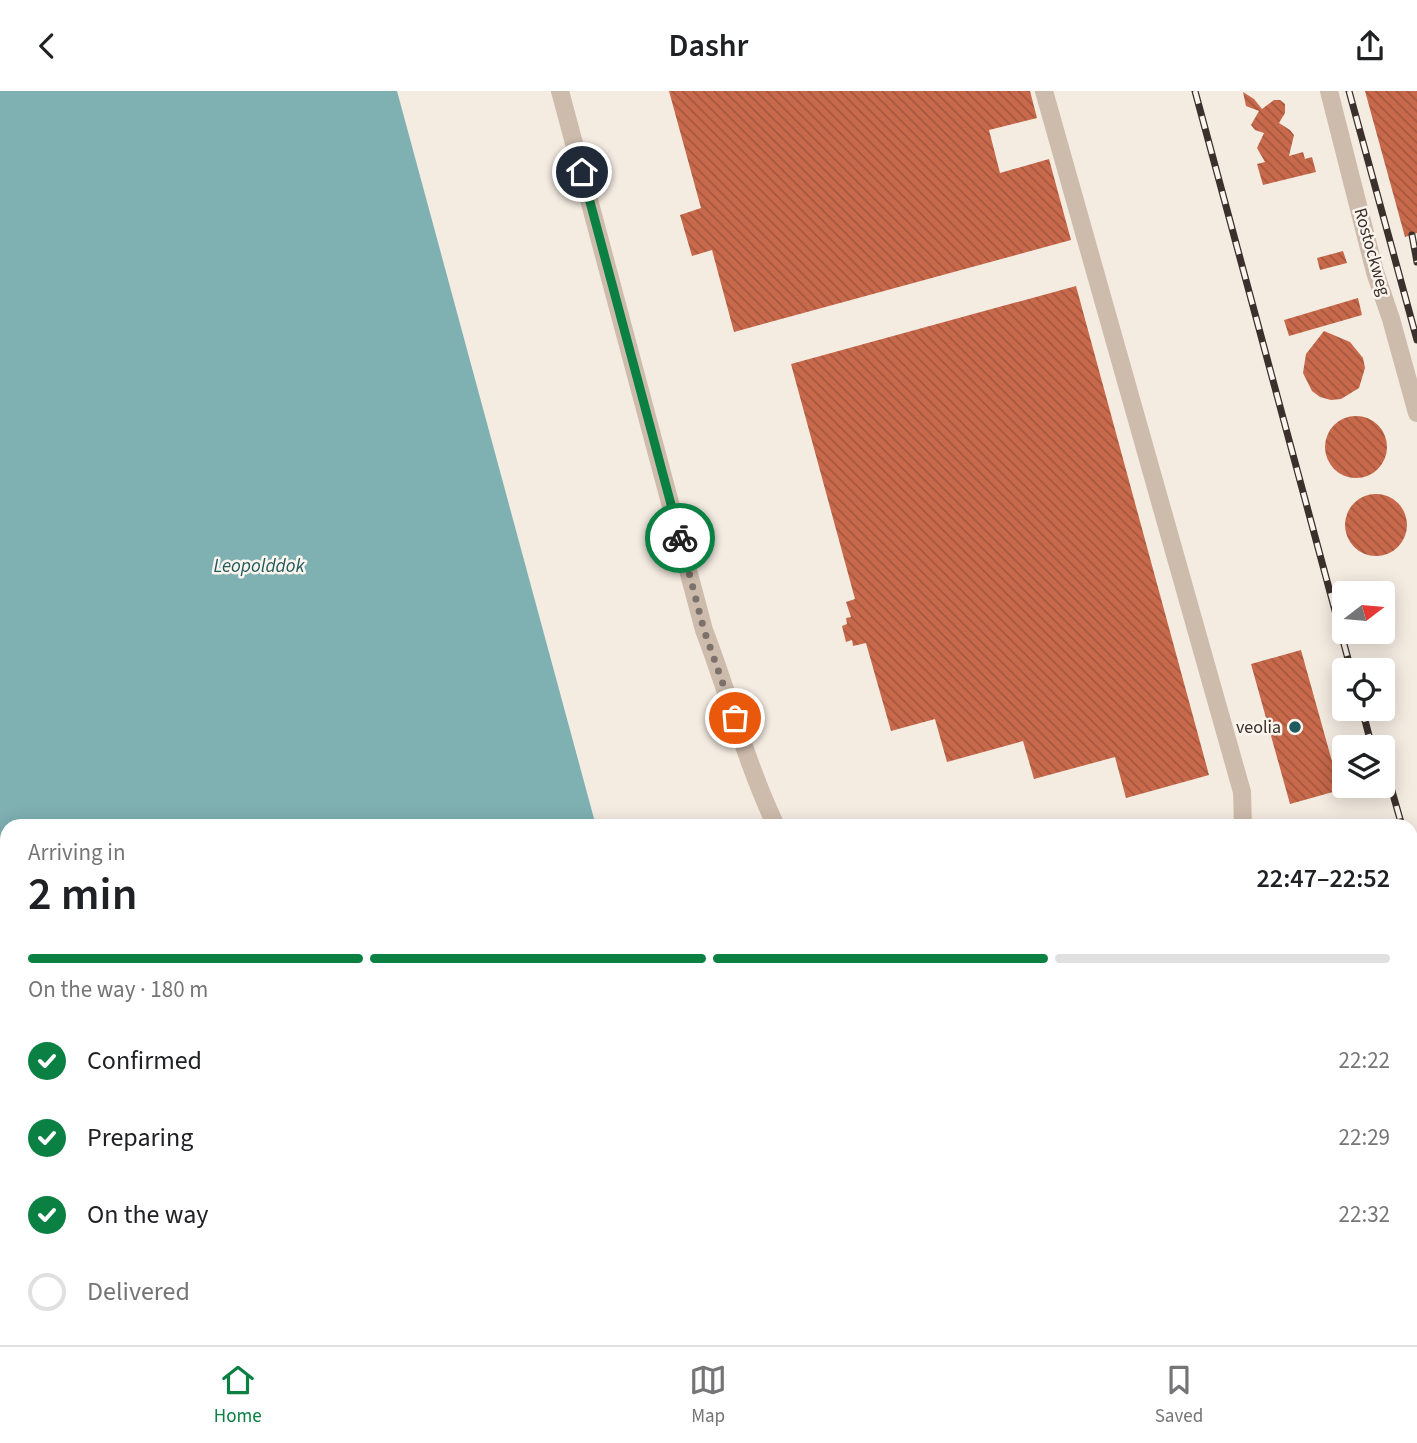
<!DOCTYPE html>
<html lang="en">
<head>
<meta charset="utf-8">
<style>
  body { margin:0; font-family:"Source Sans 3",sans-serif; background:#f2f2f2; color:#202124; height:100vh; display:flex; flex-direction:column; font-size:26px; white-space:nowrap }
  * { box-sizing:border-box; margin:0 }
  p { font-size:23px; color:#757577 }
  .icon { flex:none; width:38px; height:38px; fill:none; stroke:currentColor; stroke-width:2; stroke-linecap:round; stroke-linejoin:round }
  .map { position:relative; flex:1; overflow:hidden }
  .sheet { position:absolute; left:0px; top:728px; width:1418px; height:527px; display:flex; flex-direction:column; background:#fff; border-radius:21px 21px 0 0; box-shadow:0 4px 18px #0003 }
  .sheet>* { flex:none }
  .needle { width:46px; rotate:74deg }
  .buttons { position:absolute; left:1332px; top:490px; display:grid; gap:14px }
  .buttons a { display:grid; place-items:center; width:63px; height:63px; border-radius:7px; background:#fff; box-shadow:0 4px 18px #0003; font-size:35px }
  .pin { position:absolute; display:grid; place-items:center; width:60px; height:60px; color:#fff; margin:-30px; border:4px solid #fff; border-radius:50%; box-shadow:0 2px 7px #0007 }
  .courier { position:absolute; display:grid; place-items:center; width:70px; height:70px; margin:-35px; border:5px solid #0b8043; border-radius:50%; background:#fff; color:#222; box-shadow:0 2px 9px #0007 }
  .overview em { font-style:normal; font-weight:600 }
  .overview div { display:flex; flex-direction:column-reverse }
  .overview { display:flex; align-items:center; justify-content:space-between; height:119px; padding:0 28px }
  h1 { font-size:46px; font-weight:600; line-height:52px }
  .bar { display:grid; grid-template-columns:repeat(4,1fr); gap:10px 7px; align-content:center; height:84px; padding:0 28px }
  .bar i { height:9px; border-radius:5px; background:#e0e0e0 }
  .bar .on { background:#0b8043 }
  .bar p { grid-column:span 4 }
  ol { padding:0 28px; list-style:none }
  li { display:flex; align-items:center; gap:21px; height:77px }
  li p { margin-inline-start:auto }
  li .icon { padding:7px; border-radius:50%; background:#0b8043; color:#fff; stroke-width:4 }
  li:last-child { color:#757577 }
  li i { width:38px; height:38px; border:4px solid #e0e0e0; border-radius:50% }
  header { display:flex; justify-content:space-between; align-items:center; height:91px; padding:0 28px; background:#fff; font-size:32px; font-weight:600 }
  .tabs { display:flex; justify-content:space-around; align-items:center; height:98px; border-top:2px solid #e0e0e0; background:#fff; font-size:19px; color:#757577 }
  .tabs a { display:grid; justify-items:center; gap:4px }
  .tabs .on { color:#0b8043 }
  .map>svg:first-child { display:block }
</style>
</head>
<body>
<header><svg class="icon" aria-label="back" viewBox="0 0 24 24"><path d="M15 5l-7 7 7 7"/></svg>Dashr<svg class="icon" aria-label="share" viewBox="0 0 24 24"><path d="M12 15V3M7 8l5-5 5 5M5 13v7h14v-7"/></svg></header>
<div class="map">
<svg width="1417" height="1254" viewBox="0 0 1417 1254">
  <defs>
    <pattern id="building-back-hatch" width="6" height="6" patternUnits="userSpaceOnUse" patternTransform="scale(1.75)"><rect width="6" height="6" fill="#c8694b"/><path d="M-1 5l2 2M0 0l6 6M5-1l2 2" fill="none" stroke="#a4573f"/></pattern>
  </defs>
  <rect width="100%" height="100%" fill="#f4ebe1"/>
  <path fill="#7fb0b2" d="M0 0H397L596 735H7V990L0 965Z
    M77 1248H735L737 1254H78Z"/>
  <path fill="url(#building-back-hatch)" d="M669 0H1030L1037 27 989 39 1000 82 1049 68 1071 149 734 241 712 159 692 165 680 124 701 117Z
    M1365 0H1417V142L1405 146Z
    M1243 1 1254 8 1262 18 1274 9H1280L1285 13V22L1279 32 1290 39 1294 44 1289 65 1303 61 1305 68 1312 66 1316 81 1263 94 1257 73 1265 71 1257 57 1264 42 1255 39 1251 34 1259 20 1246 15Z
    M1343 160 1347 172 1320 179 1317 167Z
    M1076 195 1209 684 1126 707 1115 666 1034 688 1023 650 947 671 935 628 891 640 866 552 853 555 852 549 846 551 842 535 847 533 846 527 851 526 846 511 855 508 791 273Z
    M1358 207 1362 224 1289 245 1284 229Z
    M1324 240 1350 251 1363 267 1365 277 1359 297 1341 308 1331 309 1320 306 1312 300 1303 282 1306 263Z
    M1325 356a31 31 0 1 1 62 0a31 31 0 1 1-62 0Z
    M1345 434a31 31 0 1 1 62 0a31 31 0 1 1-62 0Z
    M1301 559 1340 699 1290 713 1251 573Z"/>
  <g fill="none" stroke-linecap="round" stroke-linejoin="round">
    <path stroke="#cdbbac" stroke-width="18" d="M560 0 704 539C729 604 746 672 776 735
      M1044 0 1242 701 1243 735
      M1329 0 1375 181 1391 228 1417 322
      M1410 938 1417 956
      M1410 1101 1417 1123
      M1410 1147 1417 1145
      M1410 1196 1417 1190
      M1410 1211 1417 1236
      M771 1248 773 1254
      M1063 1248 1065 1254
      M1235 1248 1237 1254"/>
    <g stroke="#3b302b" stroke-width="7">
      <path id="rail" d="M1195 0 1351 579
        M1349 0 1417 249
        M1412 144 1417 171
        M1362 618 1372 656
        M1382 665 1402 735
        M1410 766 1417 788
        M1410 793 1417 814"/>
    </g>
    <use href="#rail" stroke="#fbf5ee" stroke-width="4.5" stroke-dasharray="13" stroke-linecap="butt"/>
  </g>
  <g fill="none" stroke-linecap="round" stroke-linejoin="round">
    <path stroke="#7c716b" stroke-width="7" stroke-dasharray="0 12.6" d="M680 447 704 539 735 627"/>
    <path stroke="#0b8043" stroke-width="9" d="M582 81 680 447"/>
  </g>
  <circle fill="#1f5a5e" stroke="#fbf5ee" stroke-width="2.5" cx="1295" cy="636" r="7"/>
  <g text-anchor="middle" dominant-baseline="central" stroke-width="5" stroke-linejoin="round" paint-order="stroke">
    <g font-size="18" fill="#3b302b" stroke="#fbf5ee">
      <text transform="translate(1372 161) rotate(74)">Rostockweg</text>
    </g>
    <g font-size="18" fill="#3b302b" stroke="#fbf5ee" text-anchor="end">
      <text x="1281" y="636">veolia</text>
    </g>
    <g font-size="19" font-style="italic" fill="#1f5a5e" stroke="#fbf5ee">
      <text x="259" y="475">Leopolddok</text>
    </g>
  </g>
</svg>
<div class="buttons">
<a><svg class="needle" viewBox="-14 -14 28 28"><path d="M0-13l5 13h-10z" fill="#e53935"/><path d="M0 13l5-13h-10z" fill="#757577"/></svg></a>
<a><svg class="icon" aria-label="locate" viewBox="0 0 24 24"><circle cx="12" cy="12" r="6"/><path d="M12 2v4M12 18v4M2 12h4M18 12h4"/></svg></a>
<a><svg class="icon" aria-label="layers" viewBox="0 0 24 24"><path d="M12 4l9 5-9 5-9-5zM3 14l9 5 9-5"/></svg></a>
</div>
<div class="pin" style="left:735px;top:627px;background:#ea580c"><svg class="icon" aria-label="bag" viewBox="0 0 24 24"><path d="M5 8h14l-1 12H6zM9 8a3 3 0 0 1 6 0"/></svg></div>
<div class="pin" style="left:582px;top:81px;background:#1f2937"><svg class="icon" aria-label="home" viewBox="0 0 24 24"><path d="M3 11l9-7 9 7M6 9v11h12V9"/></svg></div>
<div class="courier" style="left:680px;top:447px"><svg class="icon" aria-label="bike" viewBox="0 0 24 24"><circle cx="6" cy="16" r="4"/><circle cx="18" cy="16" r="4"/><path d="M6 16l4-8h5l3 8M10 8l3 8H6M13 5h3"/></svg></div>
<section class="sheet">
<div class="overview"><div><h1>2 min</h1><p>Arriving in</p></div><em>22:47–22:52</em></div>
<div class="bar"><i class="on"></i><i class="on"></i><i class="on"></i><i></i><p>On the way · 180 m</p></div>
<ol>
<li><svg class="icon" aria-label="check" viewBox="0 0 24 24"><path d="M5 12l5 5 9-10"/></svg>Confirmed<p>22:22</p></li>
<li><svg class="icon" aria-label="check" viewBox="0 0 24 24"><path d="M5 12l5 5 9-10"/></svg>Preparing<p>22:29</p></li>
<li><svg class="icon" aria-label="check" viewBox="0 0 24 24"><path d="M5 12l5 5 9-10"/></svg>On the way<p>22:32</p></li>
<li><i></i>Delivered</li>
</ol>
</section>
</div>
<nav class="tabs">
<a class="on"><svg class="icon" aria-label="home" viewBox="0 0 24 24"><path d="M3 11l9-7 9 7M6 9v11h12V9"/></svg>Home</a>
<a><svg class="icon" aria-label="map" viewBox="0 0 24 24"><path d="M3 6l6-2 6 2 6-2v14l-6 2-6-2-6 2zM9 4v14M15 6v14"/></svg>Map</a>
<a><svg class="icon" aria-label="saved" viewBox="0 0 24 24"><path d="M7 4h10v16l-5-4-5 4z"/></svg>Saved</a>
</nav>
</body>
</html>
